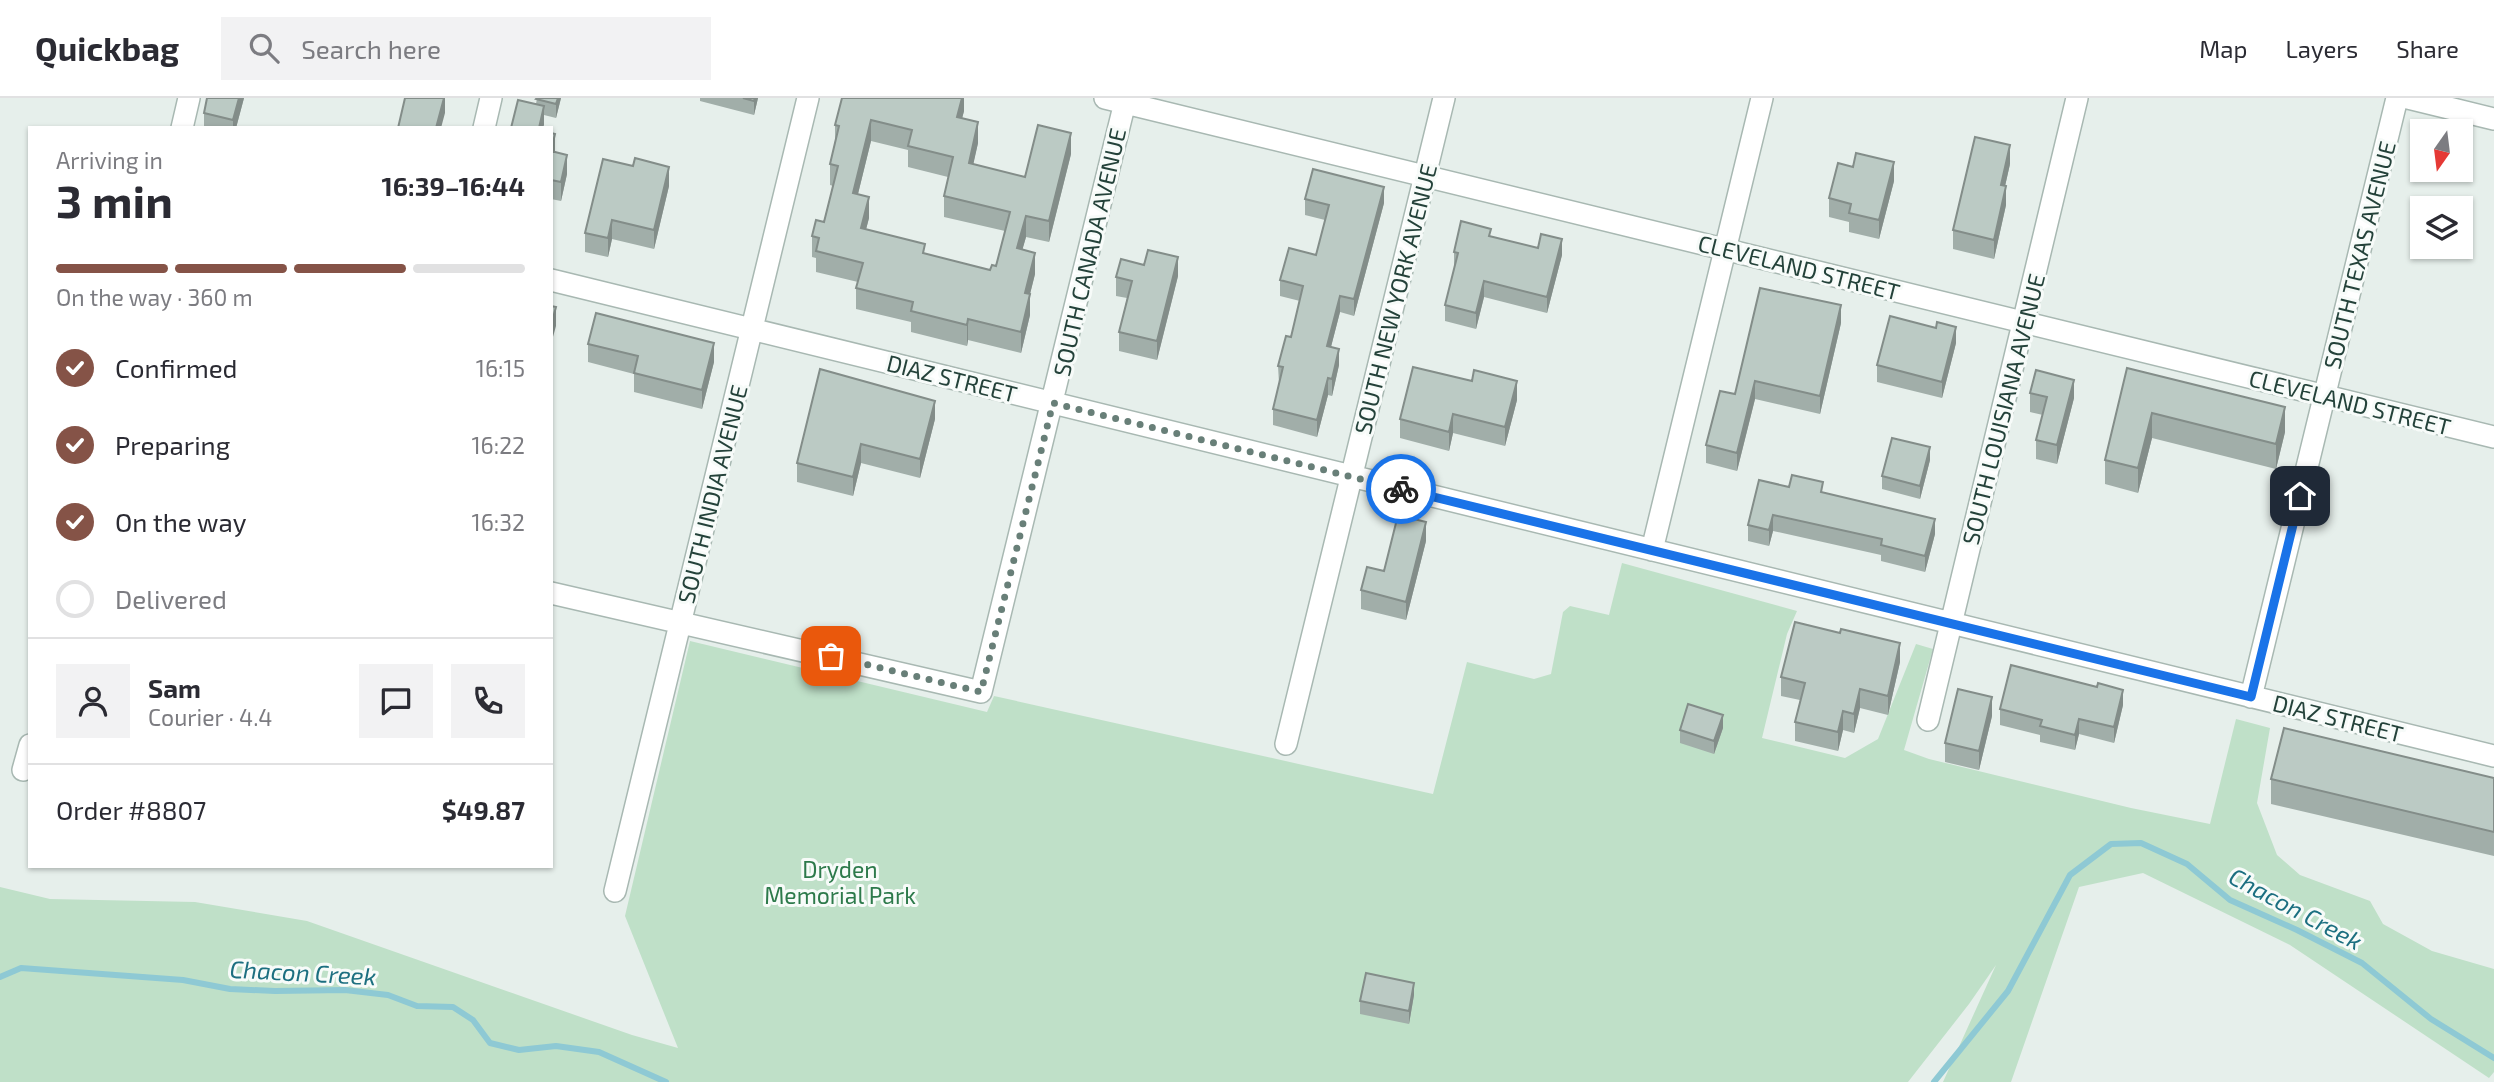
<!DOCTYPE html>
<html lang="en">
<head>
<meta charset="utf-8">
<style>
  body { margin:0; font-family:"Exo 2",sans-serif; background:#f2f2f3; color:#2b2b33; height:100vh; display:flex; flex-direction:column; font-size:26px; white-space:nowrap }
  * { box-sizing:border-box; margin:0 }
  p { font-size:23px; color:#7c7c81 }
  .icon { flex:none; width:38px; height:38px; fill:none; stroke:currentColor; stroke-width:2; stroke-linecap:round; stroke-linejoin:round }
  .map { position:relative; flex:1; overflow:hidden }
  .sheet { position:absolute; left:28px; top:28px; width:525px; height:742px; display:flex; flex-direction:column; background:#fff; border-radius:0px; box-shadow:0 2px 5px #0004 }
  .sheet>* { flex:none }
  .needle { width:46px; rotate:194deg }
  .controls { position:absolute; left:2410px; top:21px; display:grid; gap:14px }
  .controls a { display:grid; place-items:center; width:63px; height:63px; border-radius:0px; background:#fff; box-shadow:0 2px 5px #0004; font-size:35px }
  .pin { position:absolute; display:grid; place-items:center; width:60px; height:60px; color:#fff; margin:-30px; border-radius:14px; box-shadow:0 4px 10px #0006 }
  .courier { position:absolute; display:grid; place-items:center; width:70px; height:70px; margin:-35px; border:5px solid #1a73e8; border-radius:50%; background:#fff; color:#222; box-shadow:0 2px 9px #0007 }
  .summary em { font-style:normal; font-weight:700 }
  .summary div { display:flex; flex-direction:column-reverse }
  .summary { display:flex; align-items:center; justify-content:space-between; height:119px; padding:0 28px }
  h1 { font-size:46px; font-weight:700; line-height:52px }
  .bar { display:grid; grid-template-columns:repeat(4,1fr); gap:10px 7px; align-content:center; height:84px; padding:0 28px }
  .bar i { height:9px; border-radius:5px; background:#e1e1e2 }
  .bar .active { background:#855347 }
  .bar p { grid-column:span 4 }
  .line { display:flex; align-items:center; gap:18px; padding:0 28px; border-top:2px solid #e1e1e2 }
  .line div { flex:1 }
  .round { display:grid; place-items:center; flex:none; width:74px; height:74px; border-radius:0px; background:#f2f2f3 }
  ol { padding:0 28px; list-style:none }
  li { display:flex; align-items:center; gap:21px; height:77px }
  li p { margin-inline-start:auto }
  li .icon { padding:7px; border-radius:50%; background:#855347; color:#fff; stroke-width:4 }
  li:last-child { color:#7c7c81 }
  li i { width:38px; height:38px; border:4px solid #e1e1e2; border-radius:50% }
  header { display:flex; align-items:center; gap:42px; box-sizing:border-box; height:98px; padding:0 35px; background:#fff; border-bottom:2px solid #e1e1e2 }
  header strong { font-size:33px }
  nav { display:flex; gap:38px; margin-inline-start:auto; font-size:24px }
  .search { width:490px; height:63px; background:#f2f2f3; display:flex; align-items:center; gap:18px; box-sizing:border-box; padding:0 24px; border-radius:0px; color:#7c7c81; font-size:26px }
  .map>svg:first-child { display:block }
</style>
</head>
<body>
<header>
<strong>Quickbag</strong>
<div class="search"><svg class="icon" aria-label="search" viewBox="0 0 24 24"><circle cx="10" cy="10" r="6"/><path d="M15 15l6 6"/></svg>Search here</div>
<nav><a>Map</a><a>Layers</a><a>Share</a></nav>
</header>
<div class="map">
<svg width="2494" height="984" viewBox="0 0 2494 984">
  <rect width="100%" height="100%" fill="#e6efeb"/>
  <path fill="#bfe0c8" d="M1622 465 1797 513 1787 536 1762 640 1845 660 1878 641 1916 546 1933 551 1904 652 1929 661 2131 710 2210 726 2236 621 2270 630 2257 705 2277 757 2300 777 2370 803 2383 826 2432 853 2494 871V974L2489 980 2290 847 2143 775 2079 789 2011 984H1943L1996 867 1969 906 1908 984H0V789L50 801 195 804 307 823 632 937 678 950 625 818 690 543 987 614 994 598 1433 696 1467 564 1534 581 1551 576 1563 514 1570 508 1609 517Z"/>
  <g fill="none" stroke-linecap="round" stroke-linejoin="round">
    <path stroke="#8ec9d4" stroke-width="6" d="M0 879 21 870 183 882 230 891 275 893 345 892 388 897 417 908 453 909 473 922 490 945 519 952 556 948 599 954 666 984
      M1934 984 2008 893 2070 777 2111 746 2141 745 2187 766 2230 802 2297 832 2362 865 2431 921 2494 960"/>
    <g stroke="#a8b8b2" stroke-width="24">
      <path id="minor" d="M1105 0 2494 339
        M2408 0 2494 21
        M182 30 189 0
        M484 30 491 0
        M551 182 2494 658
        M1652 452 1762 0
        M551 495 981 594 1126 0
        M2251 599 2397 0
        M1928 622 2077 0
        M1286 646 1444 0
        M23 672 30 647
        M615 793 808 0"/>
    </g>
    <use href="#minor" stroke="#fff" stroke-width="21"/>
  </g>
  <path fill="#a1aea9" fill-rule="evenodd" d="M207 0H244L236 30H204V15Z
    M537 0H561L556 20 544 17V27L536 6Z
    M700 0H758L754 17 700 3Z
    M964 0V13L962 20 978 45 973 66 1025 79 1071 56 1049 144 1026 139 1022 152 1035 176 1030 196V217L1021 255 968 242 967 248 911 234V224L856 211V190L858 184 816 174V160L812 159V138L824 124 833 88 830 87V66L835 43V27ZM871 43 908 52V69L948 79 944 98V119L1005 133 996 168 990 172 925 156 866 131 869 120 858 96Z
    M551 35 555 54 567 76 561 103 551 101Z
    M2010 66 2005 88 2006 107 1994 161 1953 151V132Z
    M633 68 669 88 654 151 612 141 608 159 585 154V135Z
    M1894 83 1879 141 1849 134V124L1829 119V100Z
    M1305 101 1384 105 1354 218 1340 214 1331 249 1339 267 1332 298 1328 297 1317 339 1273 327V311L1279 285 1278 268 1291 239 1300 203 1280 198V182L1316 157 1325 122 1305 117Z
    M1491 138 1562 157 1547 215 1484 199 1476 231 1445 223V207L1454 170V154Z
    M1178 178 1157 262 1119 253V234L1127 200 1116 198V179Z
    M1841 225 1820 316 1755 301 1737 373 1706 365V347L1735 296Z
    M1956 245 1942 300 1877 284V267Z
    M588 246 714 264 702 311 634 294V276L588 264Z
    M2127 270 2285 334 2276 371 2152 340 2138 395 2105 386V362Z
    M2030 295 2074 300 2057 366 2036 361V342L2043 317 2030 314Z
    M1517 302 1505 348 1453 335 1449 353 1400 340V321Z
    M935 321 920 380 861 365 853 398 797 384V365Z
    M1930 362 1920 401 1882 391V378Z
    M1789 389 1823 395 1935 436 1925 474 1881 463V457L1773 433 1769 448 1748 443V427Z
    M1426 443 1406 522 1361 511V492L1384 473Z
    M1900 564 1888 617 1860 610 1854 635 1843 632 1838 653 1795 643V624L1800 602 1781 598V579Z
    M2123 607 2114 645 2079 636 2075 652 2040 644V637L2000 627V611Z
    M1992 618 1979 672 1945 664V645Z
    M1723 630 1714 656 1680 645V632Z
    M2494 680V758L2271 706V681Z
    M1414 897 1409 926 1360 916V903Z"/>
  <path fill="#838d89" d="M239 0H244L236 30H233V22Z
    M444 0H445V15L441 30H436Z
    M558 0H561L556 20V6Z
    M755 0H758L754 17V3Z
    M962 0H964V13L957 40V19Z
    M544 8V27L543 30H539Z
    M871 22V43L853 116V95Z
    M978 24V45L969 86V65Z
    M1071 35V56L1049 144V123Z
    M555 36V55L551 53Z
    M2010 47V66L2001 106V87Z
    M567 57V76L561 103V84Z
    M1894 64V83L1879 141V122Z
    M669 69V88L654 151V132Z
    M2006 88V107L1994 161V142Z
    M1384 89V105L1354 218V201Z
    M869 99V120L861 151V130Z
    M1026 118V139L1017 171V150Z
    M612 122V141L608 159V140Z
    M1562 141V157L1547 215V199Z
    M1035 155V176L1025 216V195Z
    M1178 159V178L1157 262V243Z
    M1484 183V199L1476 231V215Z
    M1030 196V217L1021 255V234Z
    M1340 198V214L1327 264V248Z
    M1841 207V225L1820 316V298Z
    M556 209V228L551 246V227Z
    M968 221V242L967 248V227Z
    M1956 229V245L1942 300V284Z
    M714 245V264L702 311V292Z
    M1339 251V267L1332 298V281Z
    M1328 280V297L1317 339V322Z
    M2074 282V300L2057 366V347Z
    M1517 283V302L1505 348V329Z
    M1755 283V301L1737 373V355Z
    M935 303V321L920 380V361Z
    M2285 309V334L2276 371V346Z
    M2152 315V340L2138 395V370Z
    M1453 316V335L1449 353V334Z
    M861 346V365L853 398V379Z
    M1930 349V362L1920 401V388Z
    M1773 417V433L1769 448V432Z
    M1935 421V436L1925 474V458Z
    M1426 424V443L1406 522V504Z
    M1900 545V564L1888 617V598Z
    M1860 591V610L1854 635V616Z
    M2123 592V607L2114 645V629Z
    M1992 599V618L1979 672V653Z
    M1843 613V632L1838 653V634Z
    M1723 617V630L1714 656V643Z
    M2079 621V636L2075 652V637Z
    M1414 885V897L1409 926V913Z"/>
  <path fill="#bbcac4" stroke="#838d89" stroke-width="2" fill-rule="evenodd" d="M207 0H239L233 22 204 15Z
    M405 0H444L436 30H398Z
    M537 0H558L556 6 536 1Z
    M743 0H755L754 3Z
    M842 0H962L957 19 978 24 969 65 1025 79 1038 27 1071 35 1049 123 1026 118 1017 150 1035 155 1025 195 1030 196 1021 234 968 221 967 227 911 213 913 204 856 190 863 165 816 153 819 140 812 138 816 122 824 124 838 68 830 66 839 28 835 27ZM871 22 912 32 908 48 953 59 944 98 1010 114 996 168 992 167 990 172 923 155 925 146 861 130 869 99 853 95Z
    M518 2 544 8 539 30H511Z
    M551 35 555 36 551 53 567 57 561 84 551 82Z
    M1975 39 2010 47 2001 87 2006 88 1994 142 1953 132Z
    M1856 55 1894 64 1879 122 1849 115 1851 106 1829 100 1838 65 1853 69Z
    M635 60 669 69 654 132 612 122 608 140 585 135 603 61 633 68Z
    M1313 71 1384 89 1354 201 1340 198 1327 248 1339 251 1332 281 1328 280 1317 322 1273 311 1283 269 1278 268 1286 238 1291 239 1303 188 1280 182 1289 150 1316 157 1329 107 1305 101Z
    M1461 123 1491 131 1489 138 1538 150 1541 136 1562 141 1547 199 1484 183 1476 215 1445 207 1458 155 1454 154Z
    M1148 152 1178 159 1157 243 1119 234 1132 183 1116 179 1121 161 1144 167Z
    M1760 190 1841 207 1820 298 1755 283 1737 355 1706 347 1720 293 1735 296Z
    M551 208 556 209 551 227Z
    M596 215 714 245 702 292 634 275 638 258 588 246Z
    M1890 218 1936 230 1937 224 1956 229 1942 284 1877 267Z
    M1413 269 1472 283 1474 272 1517 283 1505 329 1453 316 1449 334 1400 321Z
    M2127 270 2285 309 2276 346 2152 315 2138 370 2105 362Z
    M820 271 935 303 920 361 861 346 853 379 797 365Z
    M2036 272 2074 282 2057 347 2036 342 2047 299 2030 295Z
    M1892 340 1930 349 1920 388 1882 378Z
    M1792 377 1823 384 1821 394 1935 421 1925 458 1881 447 1882 441 1773 417 1769 432 1748 427 1759 382 1789 389Z
    M1398 417 1426 424 1406 504 1361 492 1367 469 1384 473Z
    M1795 524 1840 535 1841 531 1900 545 1888 598 1860 591 1854 616 1843 613 1838 634 1795 624 1805 585 1781 579Z
    M2011 567 2097 589 2098 585 2123 592 2114 629 2079 621 2075 637 2040 628 2042 622 2000 611Z
    M1958 591 1992 599 1979 653 1945 645Z
    M1688 606 1723 617 1714 643 1680 632Z
    M2284 630 2494 680V734L2271 681Z
    M1366 875 1414 885 1409 913 1360 903Z"/>
  <g fill="none" stroke-linecap="round" stroke-linejoin="round">
    <path stroke="#687f78" stroke-width="7" stroke-dasharray="0 12.6" d="M831 558 981 594 1053 305 1401 391"/>
    <path stroke="#1a73e8" stroke-width="9" d="M1401 391 2251 599 2300 398"/>
  </g>
  <g text-anchor="middle" dominant-baseline="central" stroke-width="6" stroke-linejoin="round" paint-order="stroke">
    <g font-size="23" fill="#24423a" stroke="#f7fbf9">
      <text transform="translate(1089 154) rotate(-77)">SOUTH CANADA AVENUE</text>
      <text transform="translate(2359 157) rotate(-76)">SOUTH TEXAS AVENUE</text>
      <text transform="translate(1799 169) rotate(14)">CLEVELAND STREET</text>
      <text transform="translate(1395 201) rotate(-76)">SOUTH NEW YORK AVENUE</text>
      <text transform="translate(952 280) rotate(14)">DIAZ STREET</text>
      <text transform="translate(2350 304) rotate(14)">CLEVELAND STREET</text>
      <text transform="translate(2003 311) rotate(-76)">SOUTH LOUISIANA AVENUE</text>
      <text transform="translate(712 396) rotate(-76)">SOUTH INDIA AVENUE</text>
      <text transform="translate(2338 620) rotate(14)">DIAZ STREET</text>
    </g>
    <g font-size="23" fill="#2d7a4b" stroke="#f7fbf9">
      <text x="840" y="771">Dryden<tspan x="840" dy="26">Memorial Park</tspan></text>
    </g>
    <g font-size="24" font-style="italic" fill="#1c6f80" stroke="#f7fbf9">
      <text transform="translate(2296 810) rotate(28)">Chacon Creek</text>
      <text transform="translate(303 874) rotate(3)">Chacon Creek</text>
    </g>
  </g>
</svg>
<div class="controls">
<a><svg class="needle" viewBox="-14 -14 28 28"><path d="M0-13l5 13h-10z" fill="#e53935"/><path d="M0 13l5-13h-10z" fill="#7c7c81"/></svg></a>
<a><svg class="icon" aria-label="layers" viewBox="0 0 24 24"><path d="M12 4l9 5-9 5-9-5zM3 14l9 5 9-5"/></svg></a>
</div>
<div class="pin" style="left:831px;top:558px;background:#ea580c"><svg class="icon" aria-label="bag" viewBox="0 0 24 24"><path d="M5 8h14l-1 12H6zM9 8a3 3 0 0 1 6 0"/></svg></div>
<div class="pin" style="left:2300px;top:398px;background:#1f2937"><svg class="icon" aria-label="home" viewBox="0 0 24 24"><path d="M3 11l9-7 9 7M6 9v11h12V9"/></svg></div>
<div class="courier" style="left:1401px;top:391px"><svg class="icon" aria-label="bike" viewBox="0 0 24 24"><circle cx="6" cy="16" r="4"/><circle cx="18" cy="16" r="4"/><path d="M6 16l4-8h5l3 8M10 8l3 8H6M13 5h3"/></svg></div>
<section class="sheet">
<div class="summary"><div><h1>3 min</h1><p>Arriving in</p></div><em>16:39–16:44</em></div>
<div class="bar"><i class="active"></i><i class="active"></i><i class="active"></i><i></i><p>On the way · 360 m</p></div>
<ol>
<li><svg class="icon" aria-label="check" viewBox="0 0 24 24"><path d="M5 12l5 5 9-10"/></svg>Confirmed<p>16:15</p></li>
<li><svg class="icon" aria-label="check" viewBox="0 0 24 24"><path d="M5 12l5 5 9-10"/></svg>Preparing<p>16:22</p></li>
<li><svg class="icon" aria-label="check" viewBox="0 0 24 24"><path d="M5 12l5 5 9-10"/></svg>On the way<p>16:32</p></li>
<li><i></i>Delivered</li>
</ol>
<div class="line" style="height:126px"><a class="round"><svg class="icon" aria-label="person" viewBox="0 0 24 24"><circle cx="12" cy="8" r="4"/><path d="M4 21q1-7 8-7t8 7"/></svg></a><div><b>Sam</b><p>Courier · 4.4</p></div><a class="round"><svg class="icon" aria-label="chat" viewBox="0 0 24 24"><path d="M4 5h16v11H9l-5 4z"/></svg></a><a class="round"><svg class="icon" aria-label="phone" viewBox="0 0 24 24"><path d="M5 4h4l2 5-3 2q2 4 5 5l2-3 5 2v4C11 20 4 13 5 4z"/></svg></a></div>
<div class="line" style="height:91px"><div>Order #8807</div><b>$49.87</b></div>
</section>
</div>
</body>
</html>
